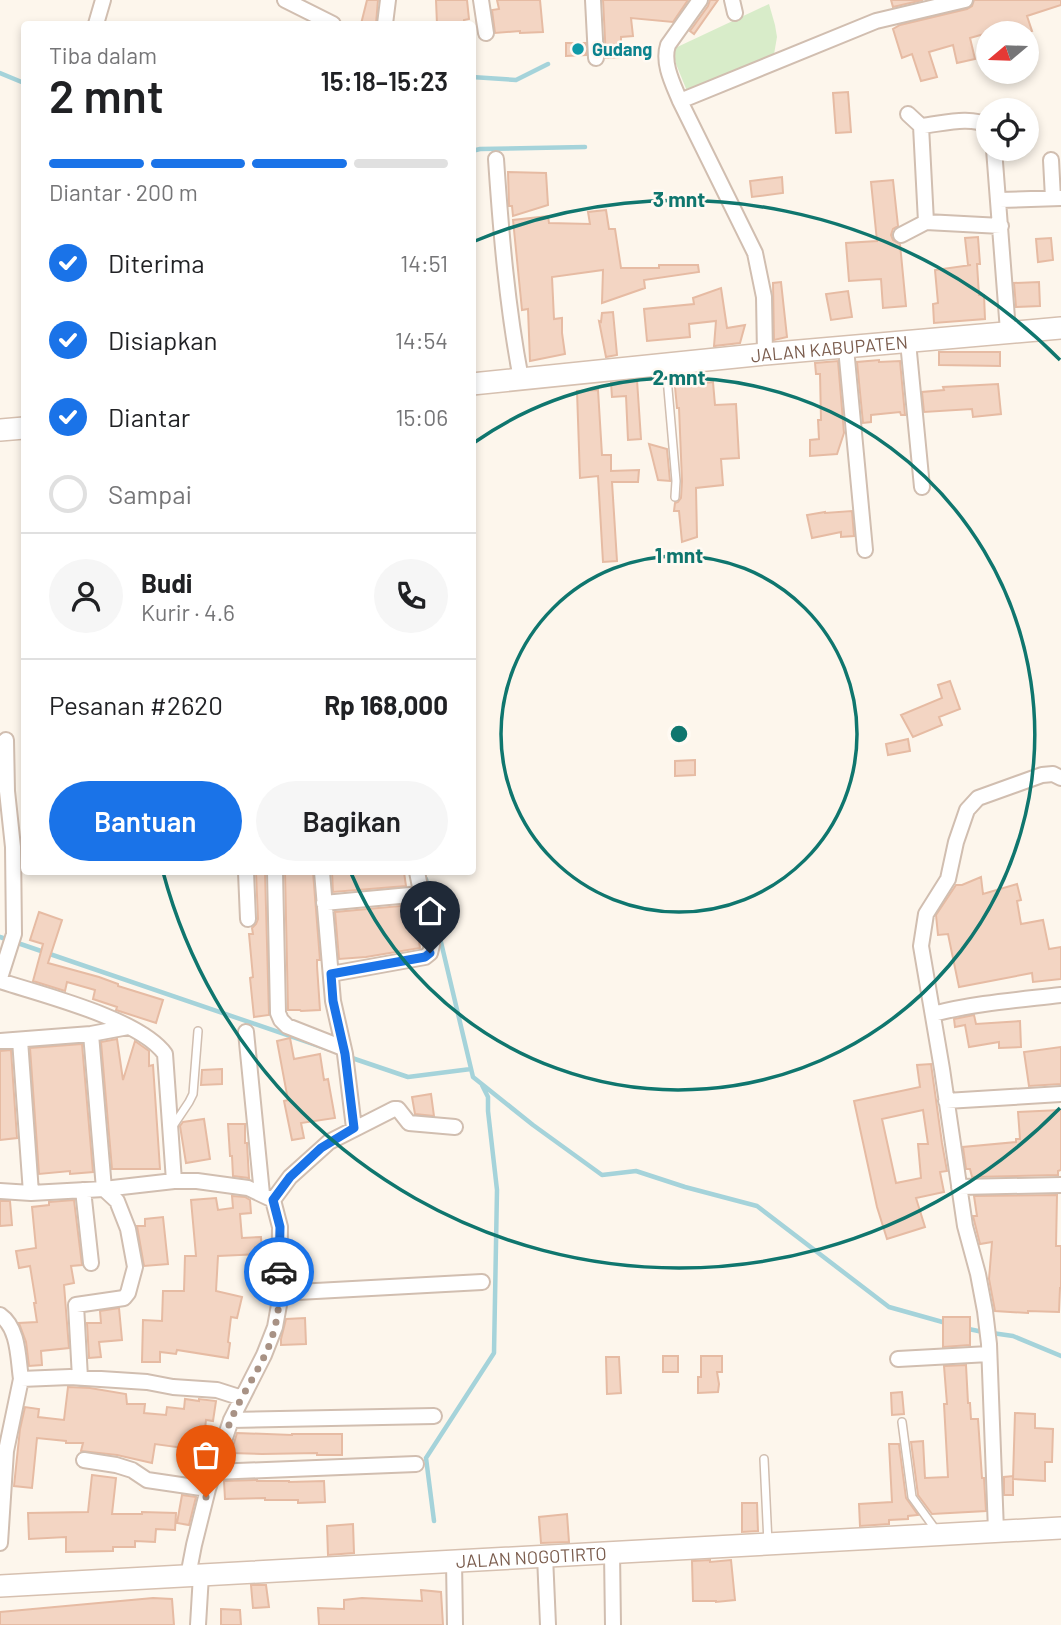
<!DOCTYPE html>
<html lang="id">
<head>
<meta charset="utf-8">
<style>
  body { margin:0; font-family:Barlow,sans-serif; background:#f6f6f6; color:#202124; height:100vh; display:flex; flex-direction:column; font-size:26px; white-space:nowrap }
  * { box-sizing:border-box; margin:0 }
  p { font-size:23px; color:#757577 }
  .icon { flex:none; width:38px; height:38px; fill:none; stroke:currentColor; stroke-width:2; stroke-linecap:round; stroke-linejoin:round }
  .map { position:relative; flex:1; overflow:hidden }
  .drawer { position:absolute; left:21px; top:21px; width:455px; height:854px; display:flex; flex-direction:column; background:#fff; border-radius:7px; box-shadow:0 4px 10px #0003 }
  .drawer>* { flex:none }
  .needle { width:46px; rotate:251deg }
  .controls { position:absolute; left:976px; top:21px; display:grid; gap:14px }
  .controls a { display:grid; place-items:center; width:63px; height:63px; border-radius:50%; background:#fff; box-shadow:0 4px 10px #0003; font-size:35px }
  .pin { position:absolute; display:grid; place-items:center; width:60px; height:60px; color:#fff; margin:-72px -30px; border-radius:50% 50% 50% 0; rotate:-45deg; box-shadow:0 0 7px #0007 }
  .pin .icon { rotate:45deg }
  .courier { position:absolute; display:grid; place-items:center; width:70px; height:70px; margin:-35px; border:5px solid #1a73e8; border-radius:50%; background:#fff; color:#222; box-shadow:0 2px 9px #0007 }
  .headline em { font-style:normal; font-weight:600 }
  .headline div { display:flex; flex-direction:column-reverse }
  .headline { display:flex; align-items:center; justify-content:space-between; height:119px; padding:0 28px }
  h1 { font-size:46px; font-weight:600; line-height:52px }
  .bar { display:grid; grid-template-columns:repeat(4,1fr); gap:10px 7px; align-content:center; height:84px; padding:0 28px }
  .bar i { height:9px; border-radius:5px; background:#e0e0e0 }
  .bar .on { background:#1a73e8 }
  .bar p { grid-column:span 4 }
  .line { display:flex; align-items:center; gap:18px; padding:0 28px; border-top:2px solid #e0e0e0 }
  .line div { flex:1 }
  .round { display:grid; place-items:center; flex:none; width:74px; height:74px; border-radius:37px; background:#f6f6f6 }
  ol { padding:0 28px; list-style:none }
  li { display:flex; align-items:center; gap:21px; height:77px }
  li p { margin-inline-start:auto }
  li .icon { padding:7px; border-radius:50%; background:#1a73e8; color:#fff; stroke-width:4 }
  li:last-child { color:#757577 }
  li i { width:38px; height:38px; border:4px solid #e0e0e0; border-radius:50% }
  .cta { display:flex; gap:14px; margin-top:auto; padding:14px 28px }
  .cta a { flex:1; height:80px; border-radius:42px; background:#1a73e8; color:#fff; font-size:28px; font-weight:600; line-height:80px; text-align:center }
  .cta a+a { background:#f6f6f6; color:#202124 }
  .map>svg:first-child { display:block }
</style>
</head>
<body>
<div class="map">
<svg width="1061" height="1625" viewBox="0 0 1061 1625">
  <rect width="100%" height="100%" fill="#fdf6ec"/>
  <path fill="#d8ecc9" d="M769 4 775 25 777 37 772 66 687 91 676 64 673 49Z"/>
  <g fill="none" stroke-linecap="round" stroke-linejoin="round">
    <path stroke="#a5d3da" stroke-width="4.5" d="M0 73 24 83
      M472 77 516 80 548 64
      M472 151 480 149 585 147
      M426 879 473 1077 533 1125 602 1175 636 1171 685 1187 757 1206 889 1307 946 1323
      M0 937 328 1049
      M349 1057 408 1077 471 1069
      M964 1328 983 1332
      M992 1333 1013 1336 1061 1356
      M434 1521 426 1458 494 1353 497 1190 488 1111V1097L482 1085"/>
  </g>
  <path fill="#f3d5c3" stroke="#e6bba3" stroke-width="2" fill-rule="evenodd" d="M367 0H378L376 24H361Z
    M436 0H467L469 19 464 20V24H437Z
    M497 0H540L543 32 520 33V31L495 33 492 10 499 9Z
    M603 0H688L673 22 631 18 633 36 621 37V57L606 58Z
    M710 0H718L694 34 690 31 708 6Z
    M891 0H923L893 7Z
    M974 0H1061V5L1027 16 1032 31 1019 33 1016 25 970 38 975 59 957 63 953 45 929 52 937 77 921 81 912 54 902 58 893 29 900 25 967 9 972 6Z
    M566 43H586V55L566 56Z
    M848 92 851 132 836 133 833 93Z
    M508 172 546 173 548 205 513 216 512 206H509Z
    M782 177 783 193 752 197 750 181Z
    M893 180 898 226 893 229 891 235 893 240 900 244 906 306 883 308 881 279 849 281 846 243 877 241 871 182Z
    M606 210 609 229H615L621 268H659V265H698L699 272 644 280 645 288 602 303 603 270 552 277 554 319 562 318V333L565 354 530 361 528 309 522 310 513 220 548 216 549 223 590 224 588 212Z
    M978 237 980 264H977L979 295H984L985 319 934 323 933 304 938 303 935 270 971 265H968L965 238Z
    M1051 238 1053 260 1038 262 1036 239Z
    M781 282 787 337 774 340 773 283Z
    M1039 282 1040 306 1016 307 1014 283Z
    M721 288 727 328 745 325 740 343 714 346 716 321 689 324 690 337 647 341 644 309 694 304 693 298Z
    M848 291 852 317 831 320 826 294Z
    M613 312 617 355 606 357 599 321 601 322 602 313Z
    M939 352H1000V366L939 365Z
    M879 360V362L900 361 905 415H901L900 412 871 415V422L863 423 857 362Z
    M838 361 844 433 837 454 810 456V440L819 439 818 420H821L820 374H816L815 363Z
    M694 374 695 384 713 382 715 405 736 404 739 458 721 459 723 485 696 488 697 537 682 542 679 511H674L675 503 678 502 681 498 682 481 679 408H677L674 376Z
    M637 380 641 439 628 440 626 396 612 397 611 383Z
    M998 384 1001 414 973 417 972 409 924 412 922 392 944 390 943 387Z
    M598 390 602 455H611V471L639 470 638 482H612L617 561 603 562 598 476 580 478 577 391Z
    M649 444 667 449 670 481 658 480Z
    M852 511 854 536 841 537V532L812 538 807 515 825 512V513Z
    M950 681 960 709 939 717 942 725 913 737 901 715 942 698 938 685Z
    M908 739 910 751 888 755 886 744Z
    M695 760V775L675 776V761Z
    M256 872H265L269 1015 254 1017 250 978 253 977 249 934H253L252 928 256 924 258 919Z
    M285 872H313L320 960H317V966L320 1010 301 1011 300 1010H288Z
    M332 872H404L406 886 333 892Z
    M981 877 983 894 1017 884 1021 900 1017 901 1021 924 1043 920 1049 949 1061 947V979L1033 982 1032 973 959 987 948 934 938 935 936 915 956 885H962Z
    M411 905 414 928H417L420 948 366 957 339 959 335 912Z
    M39 912 62 920 48 963 99 977 118 984V986L163 1000 156 1023 116 1010 117 1007 93 999 95 990 67 982 65 991 33 981 43 944 30 940Z
    M974 1015 976 1024 1020 1021 1021 1047 999 1048V1042L969 1047 965 1025 955 1027 954 1019Z
    M290 1038 294 1059 320 1054 324 1080 328 1079 335 1118 301 1123 304 1138 292 1140 284 1101 288 1100 277 1041Z
    M117 1039 123 1080 135 1041 149 1051V1066L153 1065 160 1169H112L101 1042Z
    M82 1044 93 1172 70 1174V1171L39 1174 30 1048Z
    M1061 1047V1084L1029 1086 1024 1052Z
    M11 1050 17 1138 0 1140V1051Z
    M931 1064 942 1143 947 1171 940 1172 944 1192 916 1198 925 1227 887 1239 877 1207 854 1101 920 1087 917 1065ZM923 1110 928 1144H918L921 1178 896 1183 882 1119Z
    M222 1069V1084L201 1085 202 1070Z
    M431 1094 434 1116 415 1114 412 1097Z
    M1061 1110V1170L1058 1171V1175L972 1177 970 1169H966L963 1147 1016 1142V1139H1020L1018 1112Z
    M204 1119 210 1159 186 1163 180 1126 183 1122Z
    M228 1124H245V1143H247L249 1178 233 1176 232 1156H230Z
    M1057 1195 1056 1246H1061V1288H1060L1059 1312 1028 1311V1313L995 1311 989 1279 992 1242 980 1244 973 1216H977L974 1196Z
    M232 1196 245 1197 250 1200 251 1213 240 1214 242 1238 261 1237 262 1254 218 1256 216 1291 242 1297 237 1318 231 1317 228 1342 230 1343 228 1358 177 1350 176 1354 160 1352V1362H142L143 1320 162 1321 163 1291H184L185 1256H196L191 1200 216 1198 218 1210 233 1208Z
    M74 1200 82 1265 71 1266 74 1283 64 1285 69 1348 41 1351 42 1365 29 1366 26 1342 19 1323 37 1322 34 1303H36L30 1266 19 1268 16 1251 36 1248 32 1207 49 1205V1202Z
    M0 1201H10L12 1225 0 1226Z
    M163 1217 168 1264 144 1266 137 1226H145V1219Z
    M119 1308 122 1340 99 1342 101 1357 89 1358 87 1323H101L100 1311Z
    M943 1317H970V1345L943 1347Z
    M305 1318 306 1344 281 1345V1339L286 1319Z
    M663 1356H678V1372H663Z
    M701 1356H722V1372H717L719 1384 718 1392 698 1393V1377H701Z
    M606 1357H619L621 1393 607 1394Z
    M966 1365 968 1403H970L971 1419H978L982 1478H984L986 1511 932 1514 918 1495 911 1442 923 1441 925 1478 948 1477 944 1404H947L944 1366Z
    M68 1387 90 1388 126 1394 127 1404H145L144 1413 166 1415 167 1407 184 1409 185 1399 199 1401V1399L216 1401 213 1421 206 1420 201 1463 183 1461 184 1448 155 1444 152 1463 117 1455 81 1451 83 1443H66V1441L37 1438 32 1488 14 1486 20 1429 25 1407 39 1409 38 1417 64 1420Z
    M902 1392 904 1414 892 1415 891 1393Z
    M1015 1413 1035 1414V1428L1053 1429 1052 1462H1045V1481L1013 1479Z
    M237 1433 292 1435V1434H342V1455H317V1453L262 1454 231 1453Z
    M889 1444H899L906 1498 918 1515 908 1516V1519L889 1520V1524L860 1526 859 1504 892 1502Z
    M92 1475 116 1478 112 1514H142V1512L176 1513 175 1530 156 1529 155 1542 135 1541V1547H113V1551L66 1552V1537L29 1539 28 1513 88 1512Z
    M1013 1476V1495H1004V1477Z
    M257 1480V1481H289V1482L324 1481 325 1502 298 1503V1500H265V1498L225 1499 224 1481Z
    M182 1495 196 1497 189 1525 177 1523Z
    M742 1503H757L758 1531 742 1532Z
    M567 1514 569 1542 541 1543 539 1517Z
    M353 1524 354 1553 328 1555 327 1526Z
    M710 1560V1562L731 1560 735 1600 716 1602V1601H693L692 1561Z
    M251 1585H266L269 1607 253 1608Z
    M421 1590 441 1592 443 1625H319L318 1608 344 1609V1600L362 1598 422 1601Z
    M153 1598 172 1599 174 1625H0V1612Z
    M221 1609 240 1610 241 1625H221Z"/>
  <g fill="none" stroke-linecap="round" stroke-linejoin="round">
    <g stroke="#d1beb0" stroke-width="10">
      <path id="lane" d="M666 366 676 481 675 497
        M173 1126 189 1102 193 1094 198 1031
        M902 1422 912 1497 933 1526 934 1533
        M764 1459 768 1543"/>
    </g>
    <g stroke="#d1beb0" stroke-width="18">
      <path id="street" d="M285 0 333 24
        M481 0 486 33
        M593 0 596 58
        M700 0 668 45C662 63 673 84 680 101L755 253 764 297 765 354
        M732 0 735 13
        M96 24 103 0
        M385 24 388 0
        M680 101 876 21 965 0
        M908 114 921 126 926 222 1001 226
        M921 126C942 124 970 115 989 126
        M994 149 1008 331
        M496 159C501 233 507 306 521 379
        M1051 160 1053 198
        M999 200 1061 198
        M901 235 926 222
        M908 342 922 487
        M846 348 865 550
        M246 872 248 919
        M275 872 278 1013 281 1020 287 1026 343 1048
        M322 872 333 1001 345 1054 354 1128
        M324 903 421 894
        M331 974 425 957 430 953 432 945 417 872
        M0 978 14 934 13 847 7 791 6 740
        M0 981C43 995 140 1019 165 1054L174 1181
        M933 1014C975 1003 1018 1000 1061 995
        M246 1032 262 1194
        M20 1040 31 1193
        M0 1041 91 1034 128 1027
        M946 1101 1061 1094
        M959 1187 1061 1185
        M83 1190 91 1263
        M0 1191 31 1193 104 1189 174 1181H197L248 1188 273 1200 280 1227 279 1305 275 1327 264 1355 231 1420 208 1489 194 1545 188 1576
        M273 1200 290 1177 329 1142 394 1109H398L409 1123 455 1127
        M279 1293 482 1282
        M0 1315C19 1328 18 1359 21 1379L70 1377 147 1382 173 1387 217 1390 242 1398
        M898 1359 989 1354
        M80 1378 76 1305 124 1298 128 1293 135 1267 128 1229 117 1201 104 1189 91 1034
        M231 1420 434 1416
        M84 1460 116 1465 132 1470 147 1480 208 1489
        M213 1472 416 1464
        M996 1531 989 1344 985 1311 978 1274 965 1226 942 1069 921 946 926 914 948 879 956 842 967 810 978 798 1042 775 1053 774 1061 778
        M0 1543 6 1451 21 1379
        M612 1552 613 1625
        M545 1556 548 1625
        M454 1561 455 1625
        M198 1625 201 1575"/>
    </g>
    <g stroke="#d6c0b0" stroke-width="24">
      <g id="secondary">
        <path id="s1" d="M472 384 765 354 1061 328"/>
        <path d="M0 430 24 428"/>
        <path id="s2" d="M0 1586 1061 1528"/>
      </g>
    </g>
    <use href="#lane" stroke="#fff" stroke-width="7"/>
    <use href="#street" stroke="#fff" stroke-width="14"/>
    <use href="#secondary" stroke="#fff" stroke-width="21"/>
  </g>
  <g fill="none" stroke-linecap="round" stroke-linejoin="round">
    <path stroke="#a89285" stroke-width="7" stroke-dasharray="0 12.6" d="M206 1497C212 1471 221 1444 231 1420 244 1388 268 1360 275 1326 280 1309 279 1290 279 1272"/>
    <path stroke="#1a73e8" stroke-width="9" d="M279 1272 280 1227 273 1200 290 1177 321 1148 354 1128 345 1054 333 1001 331 974 425 957 430 953"/>
  </g>
  <g fill="none" stroke="#0f766e" stroke-width="3.5">
    <circle cx="679" cy="734" r="178"/>
    <path d="M475 442A356 356 0 1 1 351 873"/>
    <path d="M1060 1108A534 534 0 0 1 163 872M475 241A534 534 0 0 1 1060 360"/>
  </g>
  <circle fill="#0f9aa8" stroke="#fffaf3" stroke-width="2.5" cx="578" cy="49" r="7"/>
  <g text-anchor="middle" dominant-baseline="central" stroke-width="5" stroke-linejoin="round" paint-order="stroke">
    <g font-size="18" font-weight="bold" fill="#0d838f" stroke="#fffaf3" text-anchor="start">
      <text x="592" y="49">Gudang</text>
    </g>
    <g font-size="18" fill="#7a5c4d" stroke="#fffaf3">
      <text stroke="none"><textPath href="#s1" startOffset="359">JALAN KABUPATEN</textPath></text>
      <text stroke="none"><textPath href="#s2" startOffset="532">JALAN NOGOTIRTO</textPath></text>
    </g>
  </g>
  <circle cx="679" cy="734" r="10" fill="#0f766e" stroke="#fffaf3" stroke-width="3.5"/>
  <g font-size="21" text-anchor="middle" font-weight="bold" fill="#0f766e" stroke="#fffaf3" stroke-width="5" stroke-linejoin="round" paint-order="stroke">
    <text x="679" y="207">3 mnt</text>
    <text x="679" y="385">2 mnt</text>
    <text x="679" y="563">1 mnt</text>
  </g>
</svg>
<div class="controls">
<a><svg class="needle" viewBox="-14 -14 28 28"><path d="M0-13l5 13h-10z" fill="#e53935"/><path d="M0 13l5-13h-10z" fill="#757577"/></svg></a>
<a><svg class="icon" aria-label="locate" viewBox="0 0 24 24"><circle cx="12" cy="12" r="6"/><path d="M12 2v4M12 18v4M2 12h4M18 12h4"/></svg></a>
</div>
<div class="pin" style="left:206px;top:1497px;background:#ea580c"><svg class="icon" aria-label="bag" viewBox="0 0 24 24"><path d="M5 8h14l-1 12H6zM9 8a3 3 0 0 1 6 0"/></svg></div>
<div class="pin" style="left:430px;top:953px;background:#1f2937"><svg class="icon" aria-label="home" viewBox="0 0 24 24"><path d="M3 11l9-7 9 7M6 9v11h12V9"/></svg></div>
<div class="courier" style="left:279px;top:1272px"><svg class="icon" aria-label="car" viewBox="0 0 24 24"><path d="M5 17H2v-5l4-1 3-4h7l3 4 3 1v5h-3M9 17h6M6 11h13"/><circle cx="7" cy="17" r="2"/><circle cx="17" cy="17" r="2"/></svg></div>
<section class="drawer">
<div class="headline"><div><h1>2 mnt</h1><p>Tiba dalam</p></div><em>15:18–15:23</em></div>
<div class="bar"><i class="on"></i><i class="on"></i><i class="on"></i><i></i><p>Diantar · 200 m</p></div>
<ol>
<li><svg class="icon" aria-label="check" viewBox="0 0 24 24"><path d="M5 12l5 5 9-10"/></svg>Diterima<p>14:51</p></li>
<li><svg class="icon" aria-label="check" viewBox="0 0 24 24"><path d="M5 12l5 5 9-10"/></svg>Disiapkan<p>14:54</p></li>
<li><svg class="icon" aria-label="check" viewBox="0 0 24 24"><path d="M5 12l5 5 9-10"/></svg>Diantar<p>15:06</p></li>
<li><i></i>Sampai</li>
</ol>
<div class="line" style="height:126px"><a class="round"><svg class="icon" aria-label="person" viewBox="0 0 24 24"><circle cx="12" cy="8" r="4"/><path d="M4 21q1-7 8-7t8 7"/></svg></a><div><b>Budi</b><p>Kurir · 4.6</p></div><a class="round"><svg class="icon" aria-label="phone" viewBox="0 0 24 24"><path d="M5 4h4l2 5-3 2q2 4 5 5l2-3 5 2v4C11 20 4 13 5 4z"/></svg></a></div>
<div class="line" style="height:91px"><div>Pesanan #2620</div><b>Rp 168,000</b></div>
<div class="cta"><a>Bantuan</a><a>Bagikan</a></div>
</section>
</div>
</body>
</html>
